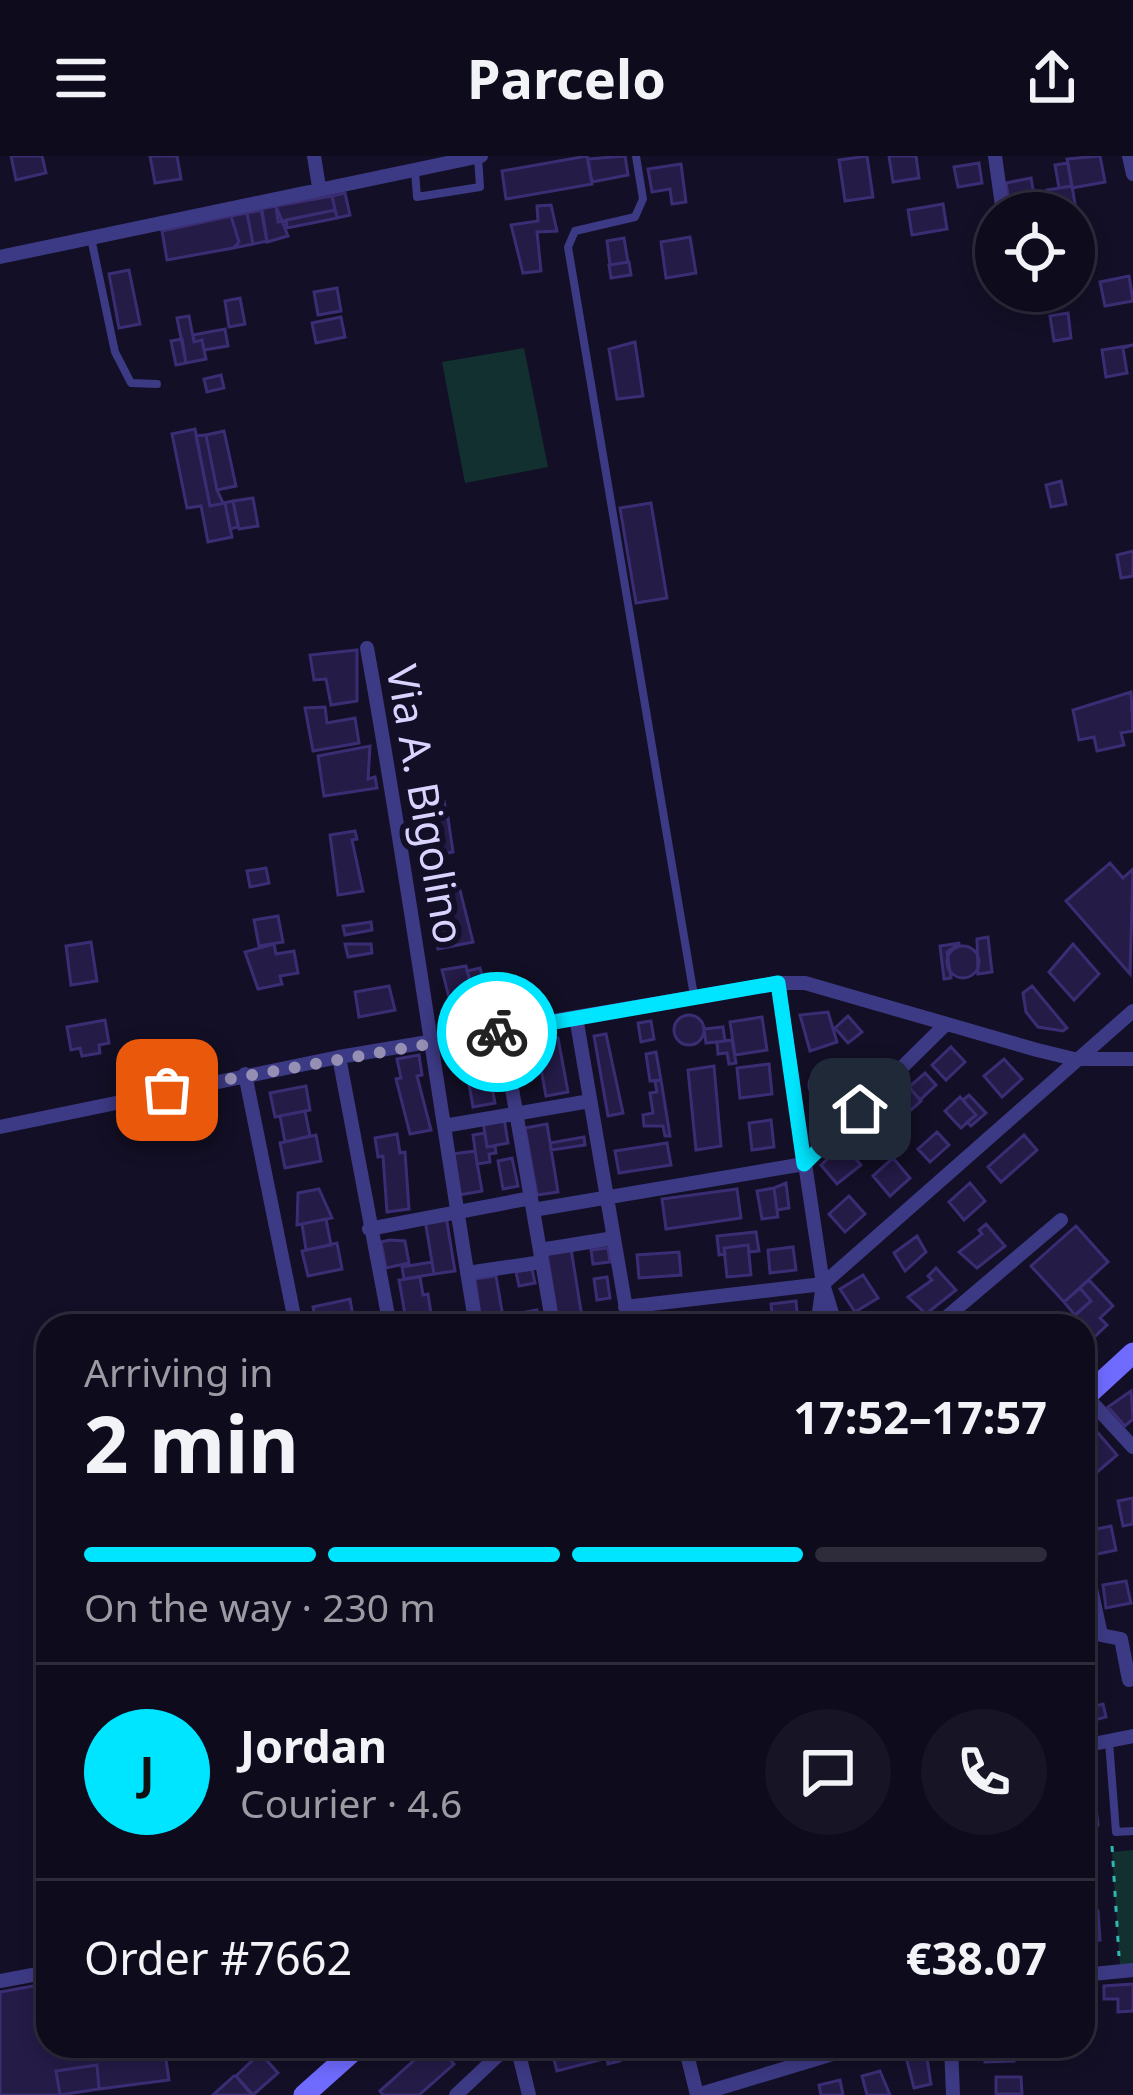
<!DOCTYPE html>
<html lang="en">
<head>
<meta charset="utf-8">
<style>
  body { margin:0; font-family:"Noto Sans",sans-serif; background:#171425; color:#f1f3f6; height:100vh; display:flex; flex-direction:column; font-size:45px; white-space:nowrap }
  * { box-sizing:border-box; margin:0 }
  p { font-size:39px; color:#9b9ba3 }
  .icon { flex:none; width:66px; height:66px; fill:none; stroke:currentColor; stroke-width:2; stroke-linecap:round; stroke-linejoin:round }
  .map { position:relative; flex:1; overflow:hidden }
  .details { position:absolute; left:36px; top:1158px; width:1059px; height:744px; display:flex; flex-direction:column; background:#0e0b1c; border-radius:36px; box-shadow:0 6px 18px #0003,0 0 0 3px #2e2b3b }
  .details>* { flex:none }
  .tools { position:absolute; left:975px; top:36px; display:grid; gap:24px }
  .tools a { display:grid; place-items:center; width:120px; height:120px; border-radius:50%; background:#0e0b1c; box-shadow:0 6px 18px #0003,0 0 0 3px #2e2b3b; font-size:60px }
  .pin { position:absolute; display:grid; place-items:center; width:102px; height:102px; color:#fff; margin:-51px; border-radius:24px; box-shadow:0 6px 18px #0006 }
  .courier { position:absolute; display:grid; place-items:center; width:120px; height:120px; margin:-60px; border:9px solid #00e5ff; border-radius:50%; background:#fff; color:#222; box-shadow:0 3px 15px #0007 }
  .headline em { font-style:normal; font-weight:700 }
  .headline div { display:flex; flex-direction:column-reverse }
  .headline { display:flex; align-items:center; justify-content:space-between; height:204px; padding:0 48px }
  h1 { font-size:78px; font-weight:700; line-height:90px }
  .bar { display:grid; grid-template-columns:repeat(4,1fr); gap:18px 12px; align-content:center; height:144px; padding:0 48px }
  .bar i { height:15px; border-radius:9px; background:#2e2b3b }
  .bar .current { background:#00e5ff }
  .bar p { grid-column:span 4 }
  .line { display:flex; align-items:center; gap:30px; padding:0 48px; border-top:3px solid #2e2b3b }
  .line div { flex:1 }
  .round { display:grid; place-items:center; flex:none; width:126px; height:126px; border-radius:63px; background:#171425 }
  header { display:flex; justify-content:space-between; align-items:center; height:156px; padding:0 48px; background:#0e0b1c; font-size:54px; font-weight:700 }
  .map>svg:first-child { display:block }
</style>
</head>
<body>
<header><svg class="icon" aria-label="menu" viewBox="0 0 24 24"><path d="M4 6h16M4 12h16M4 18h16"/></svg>Parcelo<svg class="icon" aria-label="share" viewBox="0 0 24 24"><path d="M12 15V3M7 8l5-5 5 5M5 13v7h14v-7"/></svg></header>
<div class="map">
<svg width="1133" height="1939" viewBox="0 0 1133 1939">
  <rect width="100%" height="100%" fill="#130f26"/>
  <path fill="#12302f" d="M524 192 548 311 465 327 442 206Z
    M1133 1694V1808L1120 1809 1112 1696Z"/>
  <path fill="#241b47" stroke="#3b2d73" stroke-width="3" d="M11 0H42L46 17 16 24Z
    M150 0H177L181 23 155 27Z
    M587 0 592 28 506 43 502 15Z
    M625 0 628 19 592 26 588 3Z
    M867 0 873 41 845 45 839 4Z
    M889 0H916L919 22 893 26Z
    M1100 0 1105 26 1072 32 1067 3Z
    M979 7 982 27 958 31 954 11Z
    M1068 7 1072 30 1059 32 1055 9Z
    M681 8 686 46 672 48 670 33 652 36 648 13Z
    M1031 22 1037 57H1011L1006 27Z
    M1072 30 1076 54 1051 57 1047 34Z
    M345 37 350 59 337 62 332 40Z
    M332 40 335 54 278 66 276 50Z
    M943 48 947 73 912 79 908 54Z
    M551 49 557 75 537 76 541 115 523 117 511 69 538 65 537 50Z
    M276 50 288 80 267 86 261 53Z
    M262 54 267 85 253 88 247 57Z
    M335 54 337 62 287 72 286 64Z
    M247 57 253 88 233 92 239 86 231 60Z
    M231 60 239 86 233 92 167 104 162 75Z
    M690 81 696 117 666 122 661 86Z
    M624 82 628 106 610 109 607 85Z
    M629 106 631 119 611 122 609 109Z
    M129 114 140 168 119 172 109 118Z
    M1129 120 1133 145 1105 150 1100 126Z
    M337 132 341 155 318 159 314 136Z
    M240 142 245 168 229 171 225 145Z
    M1068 157 1071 182 1054 185 1050 160Z
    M189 160 194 186 202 184 206 203 186 207 177 162Z
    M341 161 345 181 316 187 312 167Z
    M225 173 228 190 204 194 202 184 194 186 193 179Z
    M182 183 186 207 176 209 171 185Z
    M635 186 643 240 617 243 609 193Z
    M1133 189 1123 192 1127 217 1106 221 1102 194Z
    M221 219 224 232 207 236 204 223Z
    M195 273 210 350 225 347 232 381 208 386 201 350 187 352 172 278Z
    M224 275 236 330 217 334 206 279Z
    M206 279 217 334 223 347 233 345 238 371 230 373 225 347 210 350 196 280Z
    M1061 325 1066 348 1051 351 1046 329Z
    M253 342 258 370 239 373 233 345Z
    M651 347 667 442 636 447 620 352Z
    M1133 395V420L1121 422 1117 399Z
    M357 494V545L331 549 326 523 314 524 310 499Z
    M1131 536 1133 575 1121 577 1124 589 1097 595 1094 581 1079 584 1073 554Z
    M325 551 327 567 355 562 359 587 313 595 305 552Z
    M370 590 368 623 375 621 377 632 324 640 318 600Z
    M443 639 447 662 418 667 414 644Z
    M448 662 453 696 424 701 418 667Z
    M355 675 357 683 352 684 363 735 338 739 330 679Z
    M1110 707 1123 722 1133 713 1130 818 1066 745Z
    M266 712 269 727 250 731 247 715Z
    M459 730 473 786 438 793 435 762 424 737Z
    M278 760 283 786 259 790 254 764Z
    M371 766 372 774 345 779 343 770Z
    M988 781 992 816 978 818 977 783Z
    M91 786 97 825 71 829 66 790Z
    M960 787 947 796 951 822 944 823 940 790Z
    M274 788 276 798 294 795 298 817 280 820 282 828 258 833 245 796Z
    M345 788H371L372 797 348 801Z
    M1073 788 1099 818 1074 844 1049 816Z
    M947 806a16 16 0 1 1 32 0a16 16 0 1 1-32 0Z
    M466 810 477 848 452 853 442 814Z
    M480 812 488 842 476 844 467 815Z
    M389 830 395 854 359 861 355 836Z
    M1032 830 1067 872 1063 875 1038 871 1026 856 1023 837Z
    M828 856 837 886 810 895 800 859Z
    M674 874a15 15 0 1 1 30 0a15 15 0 1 1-30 0Z
    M848 860 862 876 848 887 835 872Z
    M762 861 767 894 735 899 730 866Z
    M105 864 109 887 99 889 100 897 82 900 80 892 71 894 67 871Z
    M651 865 654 883 641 886 638 867Z
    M723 871 725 885 706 887 704 873Z
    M606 878 623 957 608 960 594 880Z
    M558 882 568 936 546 940 536 886Z
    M535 883 538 900 512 903 510 889Z
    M732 884 736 907 729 908 727 897 718 898 717 886Z
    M951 891 965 906 946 924 932 909Z
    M485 895 495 947 473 951 464 899Z
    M656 896 661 924 650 925 646 898Z
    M419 899 422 919 417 920 431 974 410 978 396 923 401 922 397 903Z
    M1004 903 1022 923 1002 941 984 920Z
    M769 908 772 938 740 942 737 912Z
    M714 910 721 990 696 994 688 914Z
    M840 910 853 926 842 936 830 918Z
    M809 929a13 13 0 1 1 26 0a13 13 0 1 1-26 0Z
    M925 917 936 929 920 944 909 931Z
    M661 924 670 980H665L663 970H644L643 959 653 957 650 937 657 936 655 925Z
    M306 930 310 954 275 961 270 937Z
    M836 930 846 941 829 956 819 946Z
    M908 930 921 945 902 962 888 947Z
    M969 939 986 957 971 970 967 966 976 959 963 944Z
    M960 941 976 959 961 972 945 955Z
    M888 947 902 962 892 971 879 955Z
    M305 955 310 980 285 986 280 960Z
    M504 962 508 987 487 991 483 966Z
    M771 964 774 991 752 994 749 967Z
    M547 968 558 1036 537 1039 525 972Z
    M937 976 949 989 930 1006 918 993Z
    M485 977 487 991 495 990 496 997 489 998 490 1006 477 1008 473 979Z
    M397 978 400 997 405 996 409 1053 387 1056 383 1000 378 1001 375 982Z
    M316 979 321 1005 285 1012 280 987Z
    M1024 979 1037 994 1001 1026 988 1011Z
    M584 981 585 989 551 994 550 987Z
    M667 987 671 1009 619 1017 615 995Z
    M843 988 861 1009 837 1028 821 1009Z
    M475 995 482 1035 459 1039 452 998Z
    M512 1002 518 1030 503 1033 498 1005Z
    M893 1002 910 1022 890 1040 873 1020Z
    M786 1027 789 1052 777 1054 774 1032Z
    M970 1027 985 1045 964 1064 949 1046Z
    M774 1032 778 1061 762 1063 757 1035Z
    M319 1033 332 1062 297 1069 298 1037Z
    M737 1033 741 1062 666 1073 662 1043Z
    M849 1040 865 1058 845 1076 829 1058Z
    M446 1060 455 1115 434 1118 425 1064Z
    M326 1063 331 1089 306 1094 302 1068Z
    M986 1068 1005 1090 977 1112 959 1096 982 1078 979 1074Z
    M1076 1070 1108 1106 1064 1146 1031 1110Z
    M756 1076 759 1095 749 1096 748 1089 724 1092 725 1098 719 1099 717 1080Z
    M917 1080 926 1096 905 1115 894 1097Z
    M390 1084 405 1085 409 1107 386 1112 381 1086Z
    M337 1087 342 1113 308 1120 302 1095Z
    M748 1089 751 1119 727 1121 724 1092Z
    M793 1091 796 1114 770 1117 768 1094Z
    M608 1092 610 1106 593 1108 591 1094Z
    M571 1093 582 1161 558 1165 547 1098Z
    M679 1096 681 1119 639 1122 637 1099Z
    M432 1106 434 1118 404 1123 402 1111Z
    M936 1112 956 1134 926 1158 908 1141 932 1124 928 1120Z
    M532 1113 535 1127 519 1130 516 1116Z
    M863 1119 878 1142 855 1156 840 1133Z
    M496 1120 503 1161 481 1165 475 1123Z
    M420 1121 423 1139 428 1138 433 1170H407L399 1124Z
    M607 1121 610 1142 597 1144 594 1123Z
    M1089 1124 1113 1150 1100 1162 1107 1169 1089 1186 1083 1170 1070 1164 1091 1145 1080 1132Z
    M1080 1132 1091 1145 1075 1159 1064 1146Z
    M350 1143 354 1166 317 1170 313 1151Z
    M796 1145 798 1167 773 1170 771 1148Z
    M537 1154 540 1170H517L515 1158Z
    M1131 1235 1133 1263 1125 1270 1108 1251Z
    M1092 1270 1117 1299 1089 1323 1083 1318V1278Z
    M1133 1342V1368L1123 1370 1118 1345Z
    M1111 1370 1116 1394 1093 1399 1087 1375Z
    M1126 1425 1131 1447 1106 1452 1103 1429Z
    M1103 1548 1106 1561 1087 1566 1083 1553Z
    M1092 1617 1098 1669 1083 1671V1618Z
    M1098 1755 1100 1784 1083 1785V1756Z
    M44 1828 48 1890H164L169 1924 99 1933 97 1909 56 1915 60 1939H0V1836Z
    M1133 1828V1855L1118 1856V1843H1104V1830Z
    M430 1890H438L454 1908 419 1939H383L380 1935Z
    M574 1890H617L620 1905 608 1908 607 1902 557 1915 552 1896Z
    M925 1890 931 1928 914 1932 905 1897Z
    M985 1890H1014V1905L985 1906Z
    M260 1897 278 1917 253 1939 236 1920Z
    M97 1909 99 1933 60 1939 56 1915Z
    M880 1915 890 1939H867L862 1920Z
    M236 1920 252 1939H213L234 1920Z
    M996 1921H1021L1022 1938H996Z
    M840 1924 843 1939H821L819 1929Z"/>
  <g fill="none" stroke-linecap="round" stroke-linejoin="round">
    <path stroke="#2fb8b0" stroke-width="3" stroke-dasharray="6 9" stroke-linecap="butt" d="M1112 1690 1119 1800
      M375 1898 384 1890"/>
    <path stroke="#3d3a85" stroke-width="8" d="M636 0 643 43 635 61 575 75 568 91 694 840
      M415 15 417 41 480 31 478 1
      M91 82 115 196 131 227 157 228
      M1109 1586 1116 1676 1133 1675"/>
    <path stroke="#3d3a85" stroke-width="14" d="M314 0 319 31
      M995 0 1003 57
      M1129 0 1133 18
      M0 101 481 0
      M367 492C408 718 438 944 476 1170
      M778 827 823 1128 836 1170
      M576 861 629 1170
      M502 875 553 1170
      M339 901 390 1170
      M245 918 296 1170
      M444 970 590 945
      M0 971 339 901 778 827H805L1037 894 1074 903H1133
      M533 1054 804 1008 944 870
      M369 1073 531 1042
      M540 1094 614 1082
      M467 1117 542 1106
      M625 1151 823 1128 1133 855
      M817 1170 823 1128
      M936 1170 1061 1064
      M1086 1240 1133 1291
      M1083 1395 1101 1479 1121 1483 1129 1524
      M1083 1590 1133 1580
      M1083 1819 1133 1814
      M0 1825 48 1816
      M517 1890 529 1939
      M685 1890 697 1939
      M951 1890 953 1939
      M456 1939 508 1890
      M697 1939 859 1890"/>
    <path stroke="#6f6bff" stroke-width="21" d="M1083 1243 1133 1197
      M304 1939 359 1890"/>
  </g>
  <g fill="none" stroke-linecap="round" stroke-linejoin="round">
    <path stroke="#948fb3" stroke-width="12" stroke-dasharray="0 21.6" d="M167 934 497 876"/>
    <path stroke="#00e5ff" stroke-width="15" d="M497 876 778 827 804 1008 860 953"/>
  </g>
  <g text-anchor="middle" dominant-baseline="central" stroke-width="12" stroke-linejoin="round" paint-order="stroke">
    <g font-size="42" fill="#d9d4ff" stroke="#130f26">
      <text transform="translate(427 648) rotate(80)">Via A. Bigolino</text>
    </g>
  </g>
</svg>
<div class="tools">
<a><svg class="icon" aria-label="locate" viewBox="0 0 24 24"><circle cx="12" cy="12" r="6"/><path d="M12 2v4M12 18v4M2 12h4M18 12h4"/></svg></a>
</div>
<div class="pin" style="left:167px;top:934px;background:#ea580c"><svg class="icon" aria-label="bag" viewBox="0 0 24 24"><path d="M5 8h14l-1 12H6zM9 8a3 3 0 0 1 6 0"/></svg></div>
<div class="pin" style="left:860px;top:953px;background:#1f2937"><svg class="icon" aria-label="home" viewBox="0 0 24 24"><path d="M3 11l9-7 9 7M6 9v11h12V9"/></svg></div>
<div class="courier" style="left:497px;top:876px"><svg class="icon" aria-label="bike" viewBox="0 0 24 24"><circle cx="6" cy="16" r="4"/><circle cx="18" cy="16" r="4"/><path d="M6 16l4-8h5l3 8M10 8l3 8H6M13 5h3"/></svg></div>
<section class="details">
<div class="headline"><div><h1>2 min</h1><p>Arriving in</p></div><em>17:52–17:57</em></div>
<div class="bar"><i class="current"></i><i class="current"></i><i class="current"></i><i></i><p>On the way · 230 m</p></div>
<div class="line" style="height:216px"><b class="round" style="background:#00e5ff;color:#111">J</b><div><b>Jordan</b><p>Courier · 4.6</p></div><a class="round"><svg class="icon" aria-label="chat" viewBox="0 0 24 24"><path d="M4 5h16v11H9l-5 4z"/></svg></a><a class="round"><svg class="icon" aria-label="phone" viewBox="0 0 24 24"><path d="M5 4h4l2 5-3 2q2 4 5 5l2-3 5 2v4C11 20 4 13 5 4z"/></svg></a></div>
<div class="line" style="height:156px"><div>Order #7662</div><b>€38.07</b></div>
</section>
</div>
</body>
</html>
